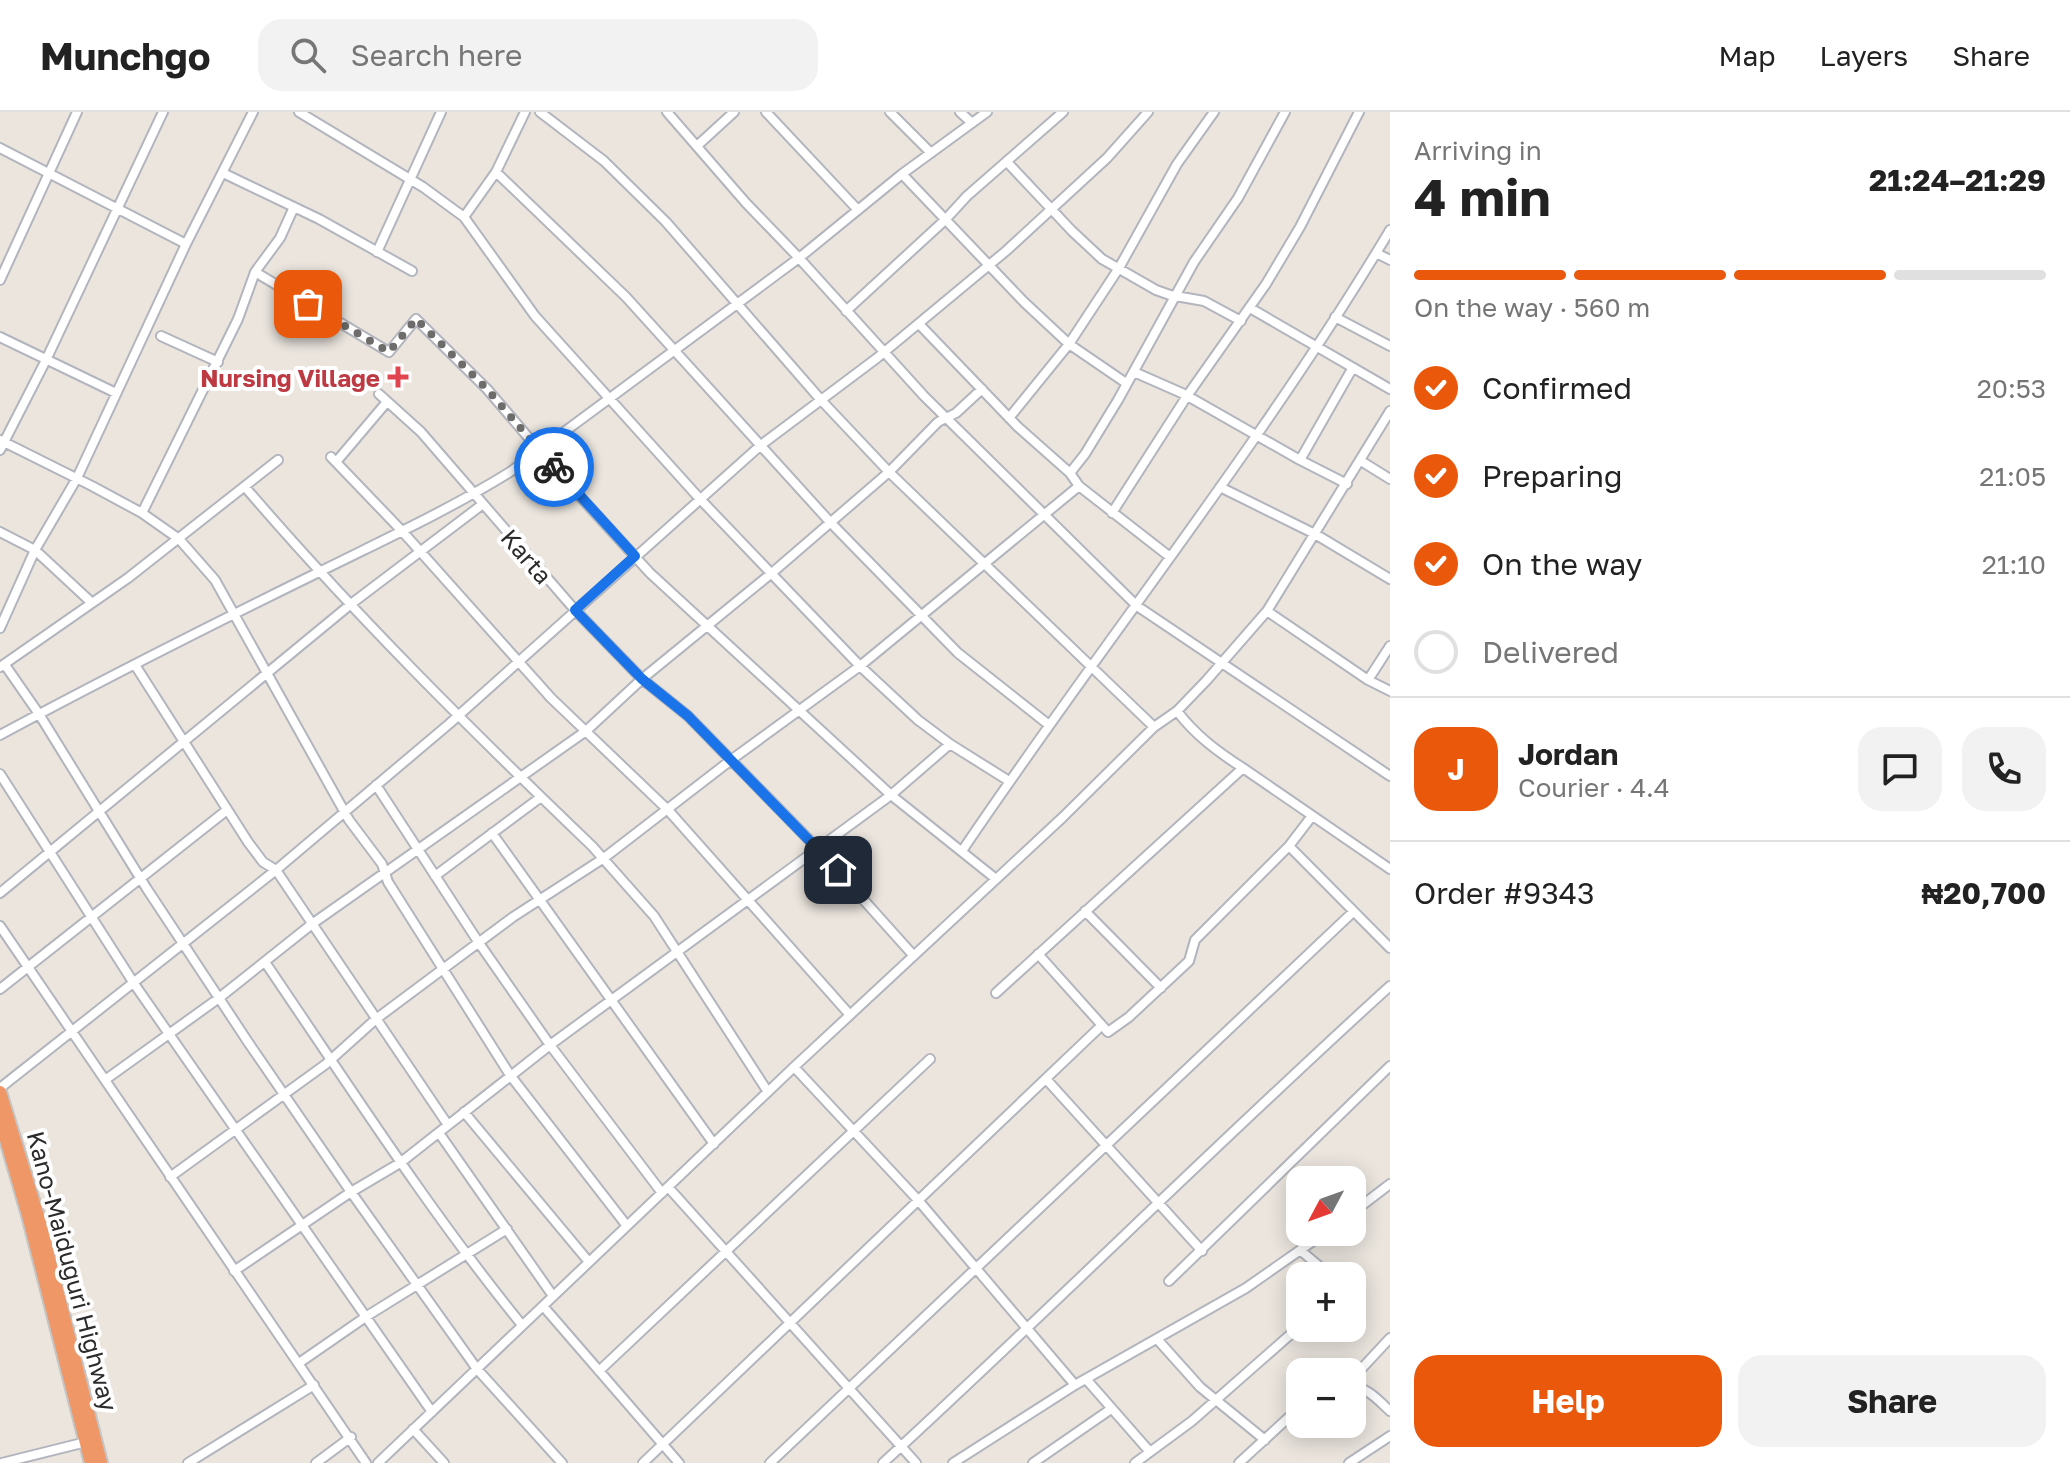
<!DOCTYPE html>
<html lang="en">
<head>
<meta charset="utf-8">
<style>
  body { margin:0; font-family:"Golos Text",sans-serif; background:#f2f2f2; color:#222; height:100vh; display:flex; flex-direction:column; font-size:30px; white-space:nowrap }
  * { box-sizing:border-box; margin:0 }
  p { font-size:26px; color:#767676 }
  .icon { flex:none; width:44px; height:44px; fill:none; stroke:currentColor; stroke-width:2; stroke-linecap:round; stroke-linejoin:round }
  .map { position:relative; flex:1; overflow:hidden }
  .side { display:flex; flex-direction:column; background:#fff; width:680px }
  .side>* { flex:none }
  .needle { width:52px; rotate:229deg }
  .fabs { position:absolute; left:1286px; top:1054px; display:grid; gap:16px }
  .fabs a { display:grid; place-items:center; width:80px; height:80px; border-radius:16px; background:#fff; box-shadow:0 4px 20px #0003; font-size:40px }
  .pin { position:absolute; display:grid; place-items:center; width:68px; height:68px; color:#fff; margin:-34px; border-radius:16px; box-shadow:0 4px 12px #0006 }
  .courier { position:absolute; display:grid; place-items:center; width:80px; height:80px; margin:-40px; border:6px solid #1a73e8; border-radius:50%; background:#fff; color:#222; box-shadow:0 2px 10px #0007 }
  .headline em { font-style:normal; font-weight:700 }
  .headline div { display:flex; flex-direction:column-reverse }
  .headline { display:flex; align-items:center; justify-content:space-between; height:136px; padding:0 24px }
  h1 { font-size:52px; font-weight:700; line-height:60px }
  .bar { display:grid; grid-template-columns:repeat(4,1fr); gap:12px 8px; align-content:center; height:96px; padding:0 24px }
  .bar i { height:10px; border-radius:6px; background:#e0e0e0 }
  .bar .current { background:#ea580c }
  .bar p { grid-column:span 4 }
  .line { display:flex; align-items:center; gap:20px; padding:0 24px; border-top:2px solid #e0e0e0 }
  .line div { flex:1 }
  .round { display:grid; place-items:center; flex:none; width:84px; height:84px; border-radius:24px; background:#f2f2f2 }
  ol { padding:0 24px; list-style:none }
  li { display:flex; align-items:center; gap:24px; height:88px }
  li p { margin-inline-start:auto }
  li .icon { padding:8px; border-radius:50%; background:#ea580c; color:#fff; stroke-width:4 }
  li:last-child { color:#767676 }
  li i { width:44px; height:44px; border:4px solid #e0e0e0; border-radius:50% }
  .button { display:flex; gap:16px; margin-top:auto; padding:16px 24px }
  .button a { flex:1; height:92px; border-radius:24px; background:#ea580c; color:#fff; font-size:32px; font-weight:700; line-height:92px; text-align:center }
  .button a+a { background:#f2f2f2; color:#222 }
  header { display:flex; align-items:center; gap:48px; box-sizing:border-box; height:112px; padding:0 40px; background:#fff; border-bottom:2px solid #e0e0e0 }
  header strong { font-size:38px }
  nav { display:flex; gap:44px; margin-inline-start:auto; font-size:28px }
  .search { width:560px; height:72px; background:#f2f2f2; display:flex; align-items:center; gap:20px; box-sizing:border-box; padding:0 28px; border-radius:24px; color:#767676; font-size:30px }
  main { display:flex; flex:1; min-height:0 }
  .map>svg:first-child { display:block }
</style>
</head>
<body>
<header>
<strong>Munchgo</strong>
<div class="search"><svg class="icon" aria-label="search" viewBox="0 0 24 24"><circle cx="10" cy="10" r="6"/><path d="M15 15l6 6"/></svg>Search here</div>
<nav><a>Map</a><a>Layers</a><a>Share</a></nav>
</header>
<main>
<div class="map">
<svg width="1390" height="1351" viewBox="0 0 1390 1351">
  <rect width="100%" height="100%" fill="#ebe5de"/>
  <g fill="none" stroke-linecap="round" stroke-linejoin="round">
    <g stroke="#b2b5bd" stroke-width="12">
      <path id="minor" d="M299 0 423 75 464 105 535 204 700 387 860 554 918 608 950 632 1009 669
        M540 0 604 49 666 110 821 288 889 360 1154 615
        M667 0 746 91 799 146 924 284 1137 494 1390 664
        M766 0 858 98
        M890 0 931 41
        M960 0 972 11
        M698 33 734 0
        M0 36 186 132
        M1007 50 1072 119 1102 147 1156 178 1170 183 1204 189 1241 209
        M496 60 626 185 830 410 958 541 1049 613
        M223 61 319 107 412 159
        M902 62 1024 190 1069 232 1126 271
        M464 105 496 60 525 0
        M377 140 441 0
        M1376 141 1390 148
        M255 160 389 240 416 207 487 277 563 366 650 461 891 683 996 767
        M0 168 77 0
        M1250 196 1390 277
        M846 199 945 108 967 84 1063 0
        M1335 205 1390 234
        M919 212 1018 315 1070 361 1079 374 1170 445
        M161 224 218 250
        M0 225 116 281
        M1134 260 1184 282 1300 348
        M379 282 421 320 575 498 642 567 688 604 818 737 913 843
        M1009 306 1069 232 1119 156 1177 52 1214 0
        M0 328 92 374 142 401 179 427 215 468 349 708 382 752 388 770 510 963 627 1114
        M0 338 46 248 163 0
        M331 345 402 419 551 586 668 698 850 903
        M1361 349 1390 367
        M336 350 386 291
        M1070 361 1085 342 1118 288 1194 150 1238 86 1285 0
        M1347 372 1300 348 1352 257
        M245 375C353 501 472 619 592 734L654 804 768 980
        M1220 375 1315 422 1390 467
        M142 401 238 207 255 160 280 126 294 95
        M1112 401 1187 284 1266 172 1300 115 1359 0
        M0 420 35 438 92 491
        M1267 499 1368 568 1390 579
        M0 516 35 438 77 366 186 132 253 0
        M5 553 39 602 147 777 248 930 351 1080 477 1257 562 1351
        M135 553 248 730 263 750 276 758 448 1013
        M0 555 128 466 278 348
        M1368 568 1390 534
        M0 623C104 567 209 514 315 462 381 429 447 399 510 360L799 146 902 62 987 0
        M1243 656 1390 757
        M0 662 135 873 432 1300
        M376 673 479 831 550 933 662 1081
        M492 721 714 1032
        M1289 734 1390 836
        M962 739C1102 531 1261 334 1390 118
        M435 764 541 685
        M0 781 351 492 483 392
        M1085 799 1161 876
        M0 814 366 1351
        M1038 842 1108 920 1129 905 1189 849 1195 828 1289 734 1312 704
        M265 850C348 972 429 1099 522 1213
        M0 877 227 698
        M996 881 1243 656C1218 640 1195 623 1177 599
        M794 955 918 1088 1075 1273
        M1046 967 1202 1139
        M105 968 219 886 312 812 586 619 642 567 773 460 889 360 938 310 956 301 982 277
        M0 976 276 758 449 612 761 333 877 246 1006 139 1107 46 1148 0
        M464 1000 589 1150
        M439 1021 553 1184
        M170 1065 326 952 376 907 443 857 513 805 604 746 731 648 860 554 1079 374
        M668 1075 916 1351
        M1352 1101 1390 1072
        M1300 1138 1331 1164
        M234 1159 351 1080 400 1051 550 933 891 683 950 632
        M1169 1169 1390 954
        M543 1194 679 1351
        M1157 1227 1200 1275 1265 1328
        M299 1251 367 1204 507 1117
        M599 1259 930 947
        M1086 1267 1150 1340
        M1352 1267 1390 1226
        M1352 1274C1368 1276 1379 1289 1390 1299
        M413 1317 444 1351
        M2 1351 86 1330
        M188 1351 314 1273
        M316 1351 351 1325
        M378 1351 794 955 1063 705 1154 615 1177 599 1206 569 1267 499 1390 299
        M643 1351 1101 914
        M770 1351 1353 800
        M883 1351C1054 1194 1218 1030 1390 874
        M953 1351 1075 1273 1246 1176 1326 1120
        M1033 1351 1111 1297
        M1135 1351 1192 1309 1300 1214
        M1239 1351 1300 1295
        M1349 1351 1390 1324"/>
    </g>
    <g stroke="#c4c4c4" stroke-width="16">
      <path id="highway" d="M0 980 40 1111 101 1351
        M0 1007 28 1103 91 1351"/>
    </g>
    <use href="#minor" stroke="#fff" stroke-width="8"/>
    <use href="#highway" stroke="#ef9766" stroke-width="12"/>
  </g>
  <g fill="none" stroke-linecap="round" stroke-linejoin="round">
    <path stroke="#6e6c6a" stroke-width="8" stroke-dasharray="0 14.4" d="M308 192 389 240 416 207 487 277 554 355"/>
    <path stroke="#1a73e8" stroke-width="10" d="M554 355 635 444 575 498 642 567 688 604 838 758"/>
  </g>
  <path fill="#e0444e" stroke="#fff" stroke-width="3" d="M394 253h8v8h8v8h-8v8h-8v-8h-8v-8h8z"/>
  <g text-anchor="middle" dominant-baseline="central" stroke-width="8" stroke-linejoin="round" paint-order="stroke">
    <g font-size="24" font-weight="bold" fill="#be3a42" stroke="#fff" text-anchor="end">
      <text x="380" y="265">Nursing Village</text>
    </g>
    <g font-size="24" fill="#2b2b2b" stroke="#fff">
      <text transform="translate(527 444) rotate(49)">Karta</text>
      <text transform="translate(73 1159) rotate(75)">Kano-Maiduguri Highway</text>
    </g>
  </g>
</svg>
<div class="fabs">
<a><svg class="needle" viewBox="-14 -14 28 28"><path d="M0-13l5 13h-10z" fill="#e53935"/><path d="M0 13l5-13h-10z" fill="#767676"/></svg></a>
<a>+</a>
<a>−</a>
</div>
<div class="pin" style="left:308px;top:192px;background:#ea580c"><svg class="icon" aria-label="bag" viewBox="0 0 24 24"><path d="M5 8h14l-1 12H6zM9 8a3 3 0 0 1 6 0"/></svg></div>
<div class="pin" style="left:838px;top:758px;background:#1f2937"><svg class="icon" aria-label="home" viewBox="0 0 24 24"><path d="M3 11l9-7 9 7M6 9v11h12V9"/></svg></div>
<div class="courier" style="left:554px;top:355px"><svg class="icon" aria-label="bike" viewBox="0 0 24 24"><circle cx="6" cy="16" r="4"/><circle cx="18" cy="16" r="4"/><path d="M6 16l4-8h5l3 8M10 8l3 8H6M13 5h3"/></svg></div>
</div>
<section class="side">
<div class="headline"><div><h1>4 min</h1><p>Arriving in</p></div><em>21:24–21:29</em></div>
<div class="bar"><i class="current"></i><i class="current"></i><i class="current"></i><i></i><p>On the way · 560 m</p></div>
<ol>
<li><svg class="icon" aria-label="check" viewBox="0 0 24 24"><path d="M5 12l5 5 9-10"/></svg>Confirmed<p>20:53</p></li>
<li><svg class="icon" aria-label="check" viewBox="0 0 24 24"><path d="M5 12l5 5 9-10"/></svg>Preparing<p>21:05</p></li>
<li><svg class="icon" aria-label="check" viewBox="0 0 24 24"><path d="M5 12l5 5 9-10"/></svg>On the way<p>21:10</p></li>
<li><i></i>Delivered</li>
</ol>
<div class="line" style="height:144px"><b class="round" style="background:#ea580c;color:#fff">J</b><div><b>Jordan</b><p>Courier · 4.4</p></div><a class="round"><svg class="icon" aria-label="chat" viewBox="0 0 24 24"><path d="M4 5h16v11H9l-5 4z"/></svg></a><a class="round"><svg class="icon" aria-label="phone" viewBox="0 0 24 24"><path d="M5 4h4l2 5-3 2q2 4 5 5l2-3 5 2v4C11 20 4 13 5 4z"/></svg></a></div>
<div class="line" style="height:104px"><div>Order #9343</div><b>₦20,700</b></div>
<div class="button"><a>Help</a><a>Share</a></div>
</section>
</main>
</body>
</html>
